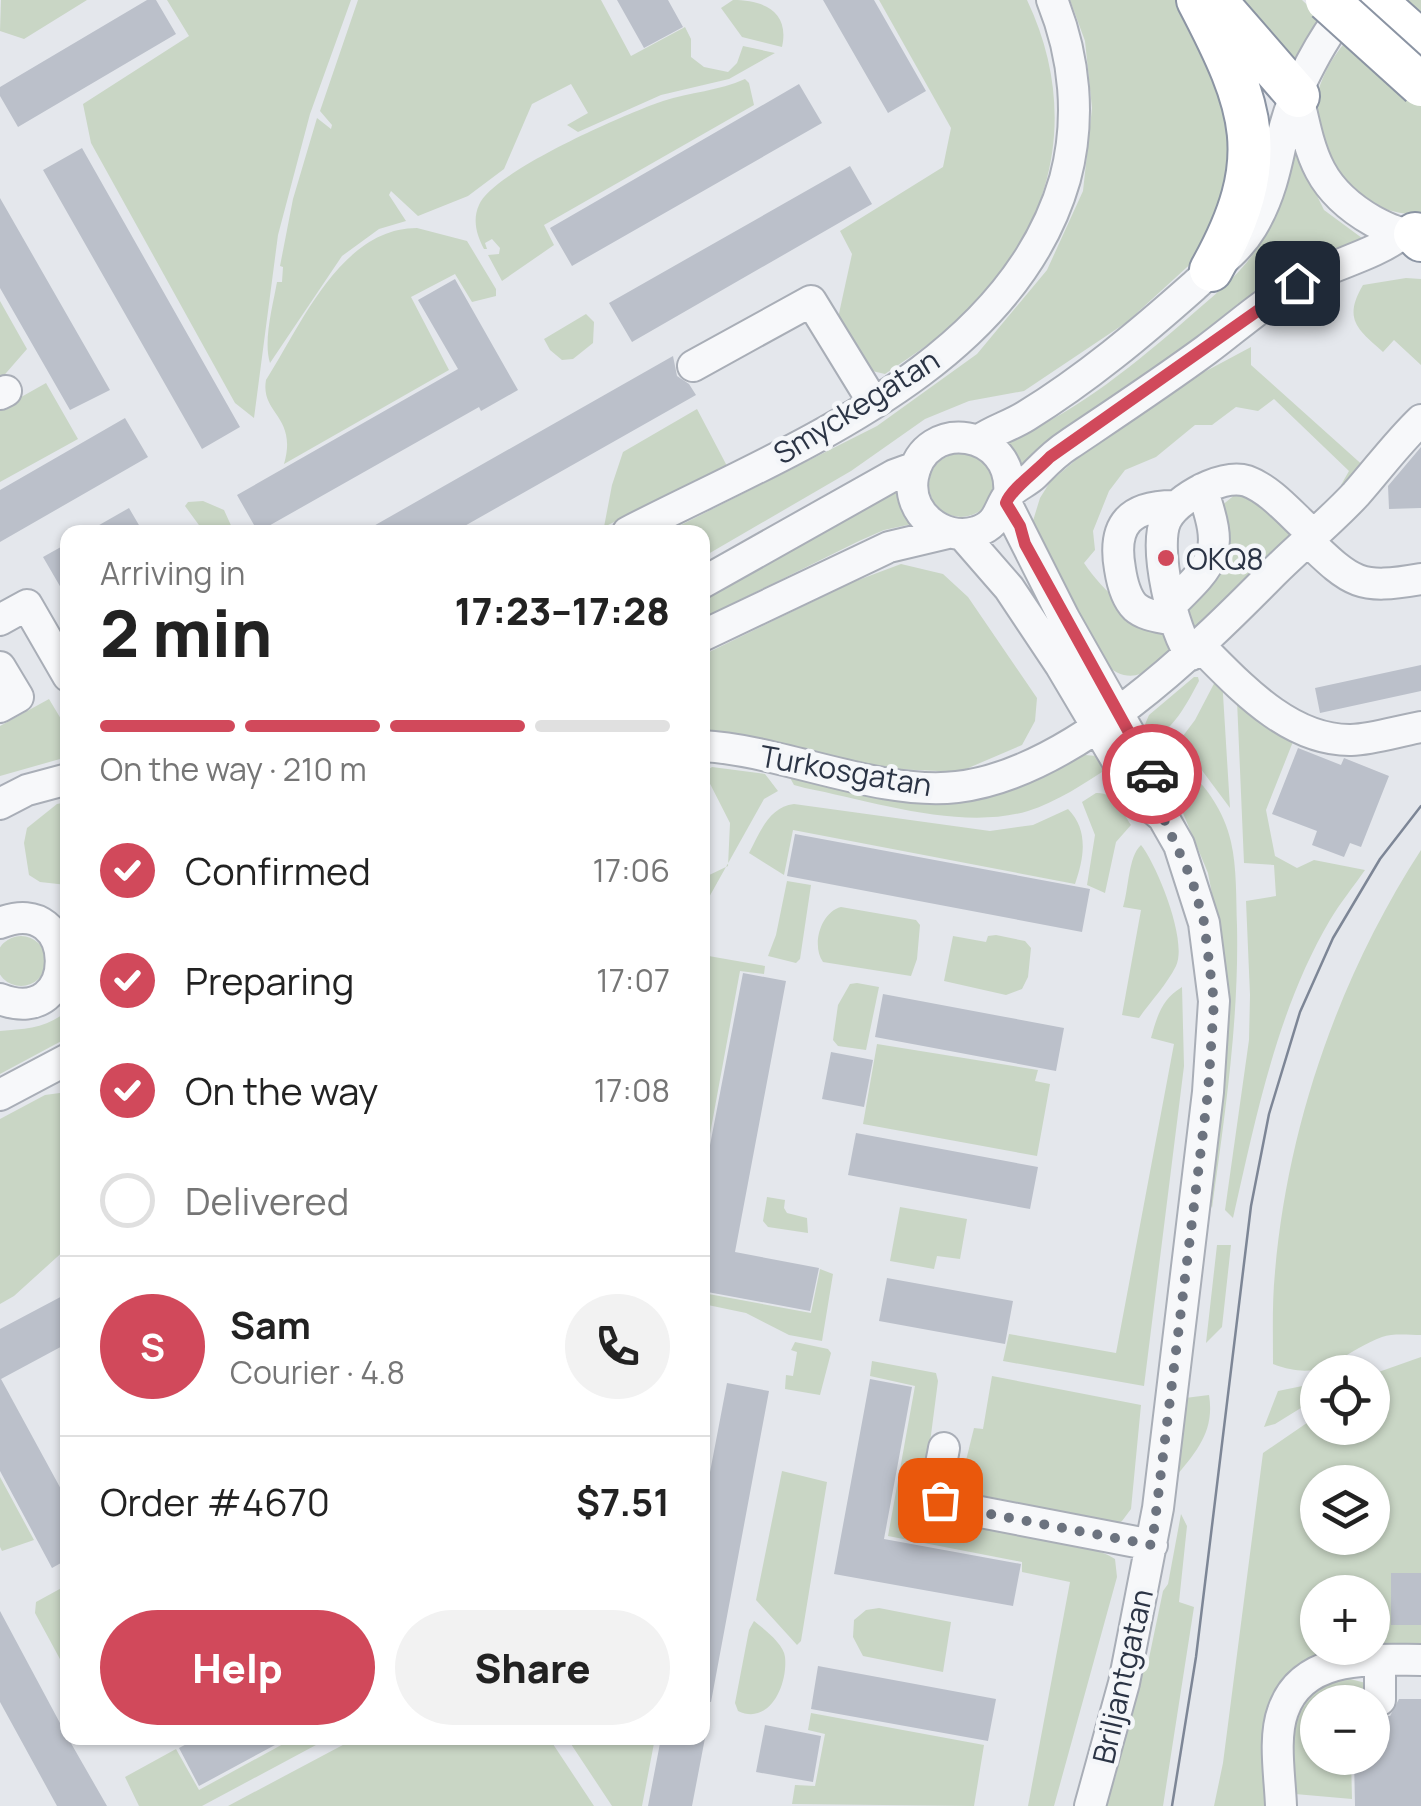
<!DOCTYPE html>
<html lang="en">
<head>
<meta charset="utf-8">
<style>
  body { margin:0; font-family:Manrope,sans-serif; background:#f2f2f2; color:#222; height:100vh; display:flex; flex-direction:column; font-size:38px; white-space:nowrap }
  * { box-sizing:border-box; margin:0 }
  p { font-size:32px; color:#767676 }
  .icon { flex:none; width:55px; height:55px; fill:none; stroke:currentColor; stroke-width:2; stroke-linecap:round; stroke-linejoin:round }
  .map { position:relative; flex:1; overflow:hidden }
  .side { position:absolute; left:60px; top:525px; width:650px; height:1220px; display:flex; flex-direction:column; background:#fff; border-radius:20px; box-shadow:0 2px 8px #0004 }
  .side>* { flex:none }
  .buttons { position:absolute; left:1300px; top:1355px; display:grid; gap:20px }
  .buttons a { display:grid; place-items:center; width:90px; height:90px; border-radius:50%; background:#fff; box-shadow:0 2px 8px #0004; font-size:50px }
  .pin { position:absolute; display:grid; place-items:center; width:85px; height:85px; color:#fff; margin:-42px; border-radius:20px; box-shadow:0 5px 15px #0006 }
  .courier { position:absolute; display:grid; place-items:center; width:100px; height:100px; margin:-50px; border:8px solid #d1495b; border-radius:50%; background:#fff; color:#222; box-shadow:0 2px 12px #0007 }
  .head em { font-style:normal; font-weight:800 }
  .head div { display:flex; flex-direction:column-reverse }
  .head { display:flex; align-items:center; justify-content:space-between; height:170px; padding:0 40px }
  h1 { font-size:65px; font-weight:800; line-height:75px }
  .bar { display:grid; grid-template-columns:repeat(4,1fr); gap:15px 10px; align-content:center; height:120px; padding:0 40px }
  .bar i { height:12px; border-radius:8px; background:#e0e0e0 }
  .bar .active { background:#d1495b }
  .bar p { grid-column:span 4 }
  .line { display:flex; align-items:center; gap:25px; padding:0 40px; border-top:2px solid #e0e0e0 }
  .line div { flex:1 }
  .round { display:grid; place-items:center; flex:none; width:105px; height:105px; border-radius:52px; background:#f2f2f2 }
  ol { padding:0 40px; list-style:none }
  li { display:flex; align-items:center; gap:30px; height:110px }
  li p { margin-inline-start:auto }
  li .icon { padding:10px; border-radius:50%; background:#d1495b; color:#fff; stroke-width:4 }
  li:last-child { color:#767676 }
  li i { width:55px; height:55px; border:5px solid #e0e0e0; border-radius:50% }
  .button { display:flex; gap:20px; margin-top:auto; padding:20px 40px }
  .button a { flex:1; height:115px; border-radius:60px; background:#d1495b; color:#fff; font-size:40px; font-weight:800; line-height:115px; text-align:center }
  .button a+a { background:#f2f2f2; color:#222 }
  .map>svg:first-child { display:block }
</style>
</head>
<body>
<div class="map">
<svg width="1421" height="1806" viewBox="0 0 1421 1806">
  <rect width="100%" height="100%" fill="#e4e7ec"/>
  <path fill="#c9d6c5" fill-rule="evenodd" d="M1 0H87L24 39 0 31Z
    M167 0H351L310 114 278 235 254 418 235 403 91 143 83 104 189 36Z
    M358 0H601L631 56 685 27 691 39V57L704 67 728 72 737 63 743 46 775 53 729 79 661 95 578 132 567 125 588 113 571 84 532 104 504 169 468 196 418 216 391 191 389 195 406 221 379 229 342 256 270 363C263 341 273 305 277 282H282L283 267 280 266 293 199 317 118 331 129 332 125 320 111Z
    M733 0C763 0 790 11 782 47L742 37 721 8Z
    M879 0H1027C1078 108 1057 216 976 304 950 331 916 353 885 374L868 370 838 318 852 254 840 231 943 167 951 128Z
    M1070 0H1178L1226 94 1236 177 1209 247 1127 322 1024 391 969 401 925 419 851 471 703 557 702 532H667L877 426 977 354 1047 270 1083 191 1092 108 1085 41Z
    M1229 0H1302L1321 18 1289 69Z
    M1386 0H1421V214C1396 217 1353 200 1338 180 1331 172 1316 133 1314 123 1313 114 1315 101 1318 92 1329 53 1357 28 1386 0Z
    M745 79 749 83 754 105 544 225 554 245 502 281 488 255 499 254 500 248 492 239 485 243 487 249H484C477 236 472 220 479 205 492 172 627 113 663 101 690 92 719 91 745 79Z
    M1292 145 1324 210 1366 241 1019 471 1003 442C1070 418 1135 364 1188 318 1213 296 1240 275 1258 247 1278 218 1285 179 1292 145Z
    M417 228 467 241 496 289V296L472 302 455 274 411 297 449 370 284 464C298 416 260 414 266 380 301 325 341 228 417 228Z
    M1406 278 1421 279V365L1394 340 1383 352C1357 329 1343 319 1363 285Z
    M0 301 27 349 0 380Z
    M586 314 594 322 593 343 573 359 562 360 550 350 544 339Z
    M1251 347V365L1367 469 1348 489 1341 485 1349 471 1274 399 1258 411 1236 407 1212 425H1195L1156 457 1125 470 1109 491 1093 531 1095 550 1084 563C1104 593 1131 613 1163 630L1169 649C1150 675 1128 687 1103 662L1032 524 1040 498 1050 482 1093 445 1193 378Z
    M46 383 78 439 0 482V409Z
    M697 409 727 466 604 527 612 485 623 452Z
    M929 485a32 32 0 1 1 64 0a32 32 0 1 1-64 0Z
    M897 487 912 524 884 530 859 541 703 618V596Z
    M1243 488 1289 533 1288 541 1194 630 1185 608 1220 507Z
    M203 501 224 510 234 532H204L185 506 188 502Z
    M901 564 943 574 968 597 1037 698 1035 721 1022 745 959 772 873 768 703 740V655L853 582Z
    M1218 676 1222 678 1230 808 1198 765 1174 748 1195 720Z
    M1194 677H1198L1199 681C1185 707 1174 729 1148 743L1143 729 1149 715Z
    M49 699 67 729V757L0 776V726Z
    M1237 700 1296 734 1266 810 1275 856 1297 868 1314 860 1365 870C1354 886 1340 903 1330 920 1277 1010 1256 1117 1233 1218L1225 1210 1249 1040 1250 995 1246 901 1276 896 1274 865 1244 863Z
    M1085 755 1097 756 1110 767C1085 783 1057 802 1028 811 961 831 872 801 805 788L794 785 789 776C840 784 937 809 984 798 1020 789 1051 769 1085 755Z
    M1168 758C1199 772 1224 809 1231 842 1237 868 1236 899 1237 926 1239 1021 1225 1114 1212 1208L1205 1193 1220 936 1208 873 1180 806 1157 762Z
    M712 767 765 774 778 791 764 799 703 908V878L728 866 730 823 704 772Z
    M1096 793C1115 792 1122 811 1131 825L1116 842 1105 893 1087 885 1095 835 1082 802Z
    M67 802V885L40 882 29 875 24 843 27 828 57 804Z
    M794 804 990 831 1033 825 1068 809C1089 830 1084 858 1075 884L793 830 784 875 749 853C760 832 769 807 794 804Z
    M1141 845C1157 865 1188 941 1176 966 1167 984 1151 1001 1139 1018L1122 1015 1141 910 1123 907C1129 888 1128 857 1141 845Z
    M1421 850V1335C1409 1335 1393 1333 1382 1337 1337 1354 1326 1384 1273 1364 1273 1334 1272 1302 1275 1272 1288 1123 1340 975 1421 850Z
    M787 881 811 885 800 959 796 963 768 956 776 935Z
    M841 907 916 920 920 925 917 959 911 976 823 962C811 945 821 912 841 907Z
    M996 935 1025 941 1031 948 1028 977 1022 989 1006 995 944 981 953 936 986 942 988 936Z
    M-4 961a25 25 0 1 1 50 0a25 25 0 1 1-50 0Z
    M703 955 765 966 764 974 740 971 703 1172Z
    M857 983 879 987 866 1050 838 1046 833 1040 838 1005 850 984Z
    M1182 987 1184 1066 1144 1386 1003 1361 1009 1334 1116 1353 1174 1044 1151 1038C1157 1016 1162 999 1182 987Z
    M67 1011V1038L0 1074V1031C26 1029 47 1028 67 1011Z
    M877 1044 1038 1070 1035 1081 1050 1084 1037 1156 863 1124Z
    M67 1092V1248L14 1296 0 1304V1119L45 1095Z
    M767 1197 785 1200 784 1208 787 1213 807 1218 808 1233 768 1227 763 1221Z
    M900 1207 967 1219 960 1259 937 1256 934 1269 890 1261Z
    M1217 1245H1231L1222 1327 1206 1343Z
    M820 1269 833 1274 822 1341 789 1335 746 1313 703 1304V1293L811 1313Z
    M795 1342 828 1349 831 1353 820 1395 785 1389 786 1375 793 1376 797 1352 791 1350Z
    M1421 1357V1649L1301 1665 1264 1776V1806H1214L1223 1763 1263 1453 1317 1416 1318 1428H1372L1373 1374ZM1318 1482H1372V1538H1318ZM1318 1592H1372V1648H1318Z
    M872 1361 936 1373 938 1381 922 1504 926 1512 940 1521C974 1523 1091 1542 1115 1559L1117 1577 1054 1806H1028L1070 1582 1022 1572V1562L888 1536 915 1386 870 1376Z
    M992 1376 1141 1405 1131 1509 1122 1521 1108 1529 956 1501 974 1428 983 1429Z
    M1317 1383V1398L1275 1424 1264 1427 1278 1391Z
    M1209 1395C1215 1432 1196 1452 1174 1479L1185 1398Z
    M782 1471 827 1482 801 1641 797 1645 756 1600Z
    M0 1477 34 1540 2 1551 0 1547Z
    M1181 1514 1187 1526 1179 1602 1194 1607 1163 1806H1106L1116 1775 1140 1663H1148L1163 1591 1168 1584Z
    M67 1585V1672L35 1613 36 1602Z
    M879 1608 951 1622 943 1672 863 1656 853 1637 854 1620 866 1610Z
    M754 1621C764 1629 784 1644 785 1657 788 1684 770 1726 738 1711L735 1703 749 1630Z
    M1346 1678 1366 1683 1371 1698H1350V1702H1318V1758H1351L1352 1799 1295 1794C1293 1742 1285 1696 1346 1678Z
    M811 1713 984 1745 974 1806 792 1804 795 1785 815 1786 825 1734 808 1730Z
    M294 1738H329L202 1806H139L125 1777 176 1749 199 1790Z
    M356 1738H549L594 1806H228Z
    M567 1738H655L642 1806H612Z"/>
  <path fill="#bbc0ca" d="M147 0H156L176 34 18 127 0 96V87Z
    M617 0H668L683 27 644 48Z
    M823 0H874L926 91 888 113Z
    M799 84 822 123 572 266 550 228Z
    M82 148 240 427 202 449 43 170Z
    M850 166 872 204 632 342 609 303Z
    M0 198 110 390 70 410 0 288Z
    M455 279 518 390 481 411 479 407 258 532 237 495 458 369 418 300Z
    M673 356 677 376 689 384 696 395 454 532H363Z
    M125 418 148 457 0 542V490Z
    M1421 447V508L1389 509 1388 486Z
    M129 508 143 532H87Z
    M68 543V600L43 557Z
    M1421 665V691L1320 713 1315 688Z
    M1298 748 1341 765 1344 758 1389 776 1361 847 1350 843 1344 857 1312 845 1317 831 1272 814Z
    M795 834 1090 889 1082 932 787 876Z
    M743 973 786 981 735 1252 819 1268 810 1311 702 1291V1187Z
    M883 994 1064 1028 1056 1071 875 1037Z
    M831 1052 873 1060 864 1107 822 1099Z
    M856 1133 1038 1167 1030 1209 848 1175Z
    M887 1278 1013 1301 1005 1344 879 1321Z
    M68 1293V1343L1 1379 68 1502V1559L52 1568 0 1471V1329Z
    M870 1379 912 1387 884 1539 1021 1564 1013 1606 834 1574Z
    M727 1383 769 1391 711 1702 702 1701V1514Z
    M1391 1573H1421V1625H1391Z
    M0 1611 68 1738 107 1806H57L0 1702Z
    M818 1666 996 1699 988 1741 811 1709Z
    M1399 1699H1421V1806H1355L1354 1758H1372V1717L1390 1716Z
    M765 1725 821 1736 813 1782 756 1772Z
    M198 1738H288L199 1786 179 1748Z
    M661 1738H705L692 1806H648Z"/>
  <g fill="none" stroke-linecap="round" stroke-linejoin="round">
    <g stroke="#a9aeb7" stroke-width="34">
      <path id="minor" d="M1298 96C1311 155 1317 189 1373 221 1388 229 1402 236 1419 233
        M693 366 811 301 873 402
        M0 394 6 391
        M978 441C994 430 1010 426 1026 416 1086 379 1141 333 1194 286 1215 266 1237 252 1252 227 1270 197 1276 167 1283 134 1292 93 1325 30 1354 1
        M1009 494C1015 429 924 416 913 477 907 513 942 542 976 532 1000 524 997 510 1009 494 1015 486 1027 482 1034 475 1045 464 1054 454 1068 445 1114 414 1161 383 1206 350 1237 327 1265 301 1299 283 1332 264 1371 257 1402 234
        M1006 503 1064 618 1163 793V817
        M628 532C787 450 1011 368 1065 179 1081 119 1075 57 1052 0
        M962 534 1009 588 1061 666 1122 769 1143 800 1163 817 1179 845 1204 923 1214 1001 1208 1092 1158 1508 1124 1683 1090 1806
        M1308 541C1352 583 1359 590 1421 579
        M702 583 894 475 916 467
        M1170 606C1217 560 1224 553 1202 489
        M0 620 27 605 68 676
        M1173 620C1161 617 1145 616 1135 607 1126 598 1122 582 1120 569 1112 524 1130 505 1177 506
        M702 636 889 547 948 533
        M1200 646C1240 686 1289 741 1351 740 1374 739 1398 731 1421 727
        M1191 655C1173 632 1153 547 1166 520 1173 505 1195 492 1209 486 1221 481 1234 477 1247 481 1272 490 1294 518 1314 535
        M0 667 18 697 0 707
        M702 746C782 750 878 796 957 787 1071 774 1196 651 1273 573 1300 546 1330 522 1356 494 1378 469 1397 443 1421 420
        M0 804 27 790 68 779
        M0 923C80 890 82 1031 0 999
        M0 1095 68 1059
        M944 1448C941 1468 931 1492 949 1506L1152 1545
        M1380 1660V1700
        M1281 1806C1280 1777 1273 1738 1283 1711 1303 1653 1373 1660 1421 1660"/>
    </g>
    <g stroke="#8b94a3" stroke-width="46">
      <path id="highway" d="M1198 0C1254 107 1273 159 1211 270
        M1374 0 1421 42
        M1218 4 1298 96
        M1415 234 1421 240"/>
    </g>
    <use href="#minor" stroke="#f7f8fa" stroke-width="30"/>
    <use href="#highway" stroke="#fff" stroke-width="42"/>
    <path stroke="#7d8696" stroke-width="2.5" d="M1172 1806 1196 1657 1251 1206 1269 1114 1300 1012 1333 938 1380 859 1421 806"/>
    <g stroke="#8b94a3" stroke-width="46" stroke-linecap="butt">
      <path id="highway-bridge" d="M1327 0 1421 85"/>
    </g>
    <use href="#highway-bridge" stroke="#fff" stroke-width="42"/>
  </g>
  <g fill="none" stroke-linecap="round" stroke-linejoin="round">
    <path stroke="#6c737f" stroke-width="10" stroke-dasharray="0 18" d="M940 1500 948 1506 1152 1545 1208 1092 1214 1002 1204 922 1192 880 1163 817V793L1152 774"/>
    <path stroke="#d1495b" stroke-width="12" d="M1152 774 1025 544 1020 526 1006 503C1011 489 1038 470 1050 457L1297 283"/>
  </g>
  <circle fill="#d1495b" stroke="#f4f6f9" stroke-width="4" cx="1166" cy="558" r="10"/>
  <g text-anchor="middle" dominant-baseline="central" stroke-width="9" stroke-linejoin="round" paint-order="stroke">
    <g font-size="30" fill="#2b3445" stroke="#f4f6f9">
      <text transform="translate(856 406) rotate(-32)">Smyckegatan</text>
      <text transform="translate(846 770) rotate(10)">Turkosgatan</text>
      <text transform="translate(1122 1676) rotate(-77)">Briljantgatan</text>
    </g>
    <g font-size="30" fill="#2b3445" stroke="#f4f6f9" text-anchor="start">
      <text x="1186" y="558">OKQ8</text>
    </g>
  </g>
</svg>
<div class="buttons">
<a><svg class="icon" aria-label="locate" viewBox="0 0 24 24"><circle cx="12" cy="12" r="6"/><path d="M12 2v4M12 18v4M2 12h4M18 12h4"/></svg></a>
<a><svg class="icon" aria-label="layers" viewBox="0 0 24 24"><path d="M12 4l9 5-9 5-9-5zM3 14l9 5 9-5"/></svg></a>
<a>+</a>
<a>−</a>
</div>
<div class="pin" style="left:940px;top:1500px;background:#ea580c"><svg class="icon" aria-label="bag" viewBox="0 0 24 24"><path d="M5 8h14l-1 12H6zM9 8a3 3 0 0 1 6 0"/></svg></div>
<div class="pin" style="left:1297px;top:283px;background:#1f2937"><svg class="icon" aria-label="home" viewBox="0 0 24 24"><path d="M3 11l9-7 9 7M6 9v11h12V9"/></svg></div>
<div class="courier" style="left:1152px;top:774px"><svg class="icon" aria-label="car" viewBox="0 0 24 24"><path d="M5 17H2v-5l4-1 3-4h7l3 4 3 1v5h-3M9 17h6M6 11h13"/><circle cx="7" cy="17" r="2"/><circle cx="17" cy="17" r="2"/></svg></div>
<section class="side">
<div class="head"><div><h1>2 min</h1><p>Arriving in</p></div><em>17:23–17:28</em></div>
<div class="bar"><i class="active"></i><i class="active"></i><i class="active"></i><i></i><p>On the way · 210 m</p></div>
<ol>
<li><svg class="icon" aria-label="check" viewBox="0 0 24 24"><path d="M5 12l5 5 9-10"/></svg>Confirmed<p>17:06</p></li>
<li><svg class="icon" aria-label="check" viewBox="0 0 24 24"><path d="M5 12l5 5 9-10"/></svg>Preparing<p>17:07</p></li>
<li><svg class="icon" aria-label="check" viewBox="0 0 24 24"><path d="M5 12l5 5 9-10"/></svg>On the way<p>17:08</p></li>
<li><i></i>Delivered</li>
</ol>
<div class="line" style="height:180px"><b class="round" style="background:#d1495b;color:#fff">S</b><div><b>Sam</b><p>Courier · 4.8</p></div><a class="round"><svg class="icon" aria-label="phone" viewBox="0 0 24 24"><path d="M5 4h4l2 5-3 2q2 4 5 5l2-3 5 2v4C11 20 4 13 5 4z"/></svg></a></div>
<div class="line" style="height:130px"><div>Order #4670</div><b>$7.51</b></div>
<div class="button"><a>Help</a><a>Share</a></div>
</section>
</div>
</body>
</html>
